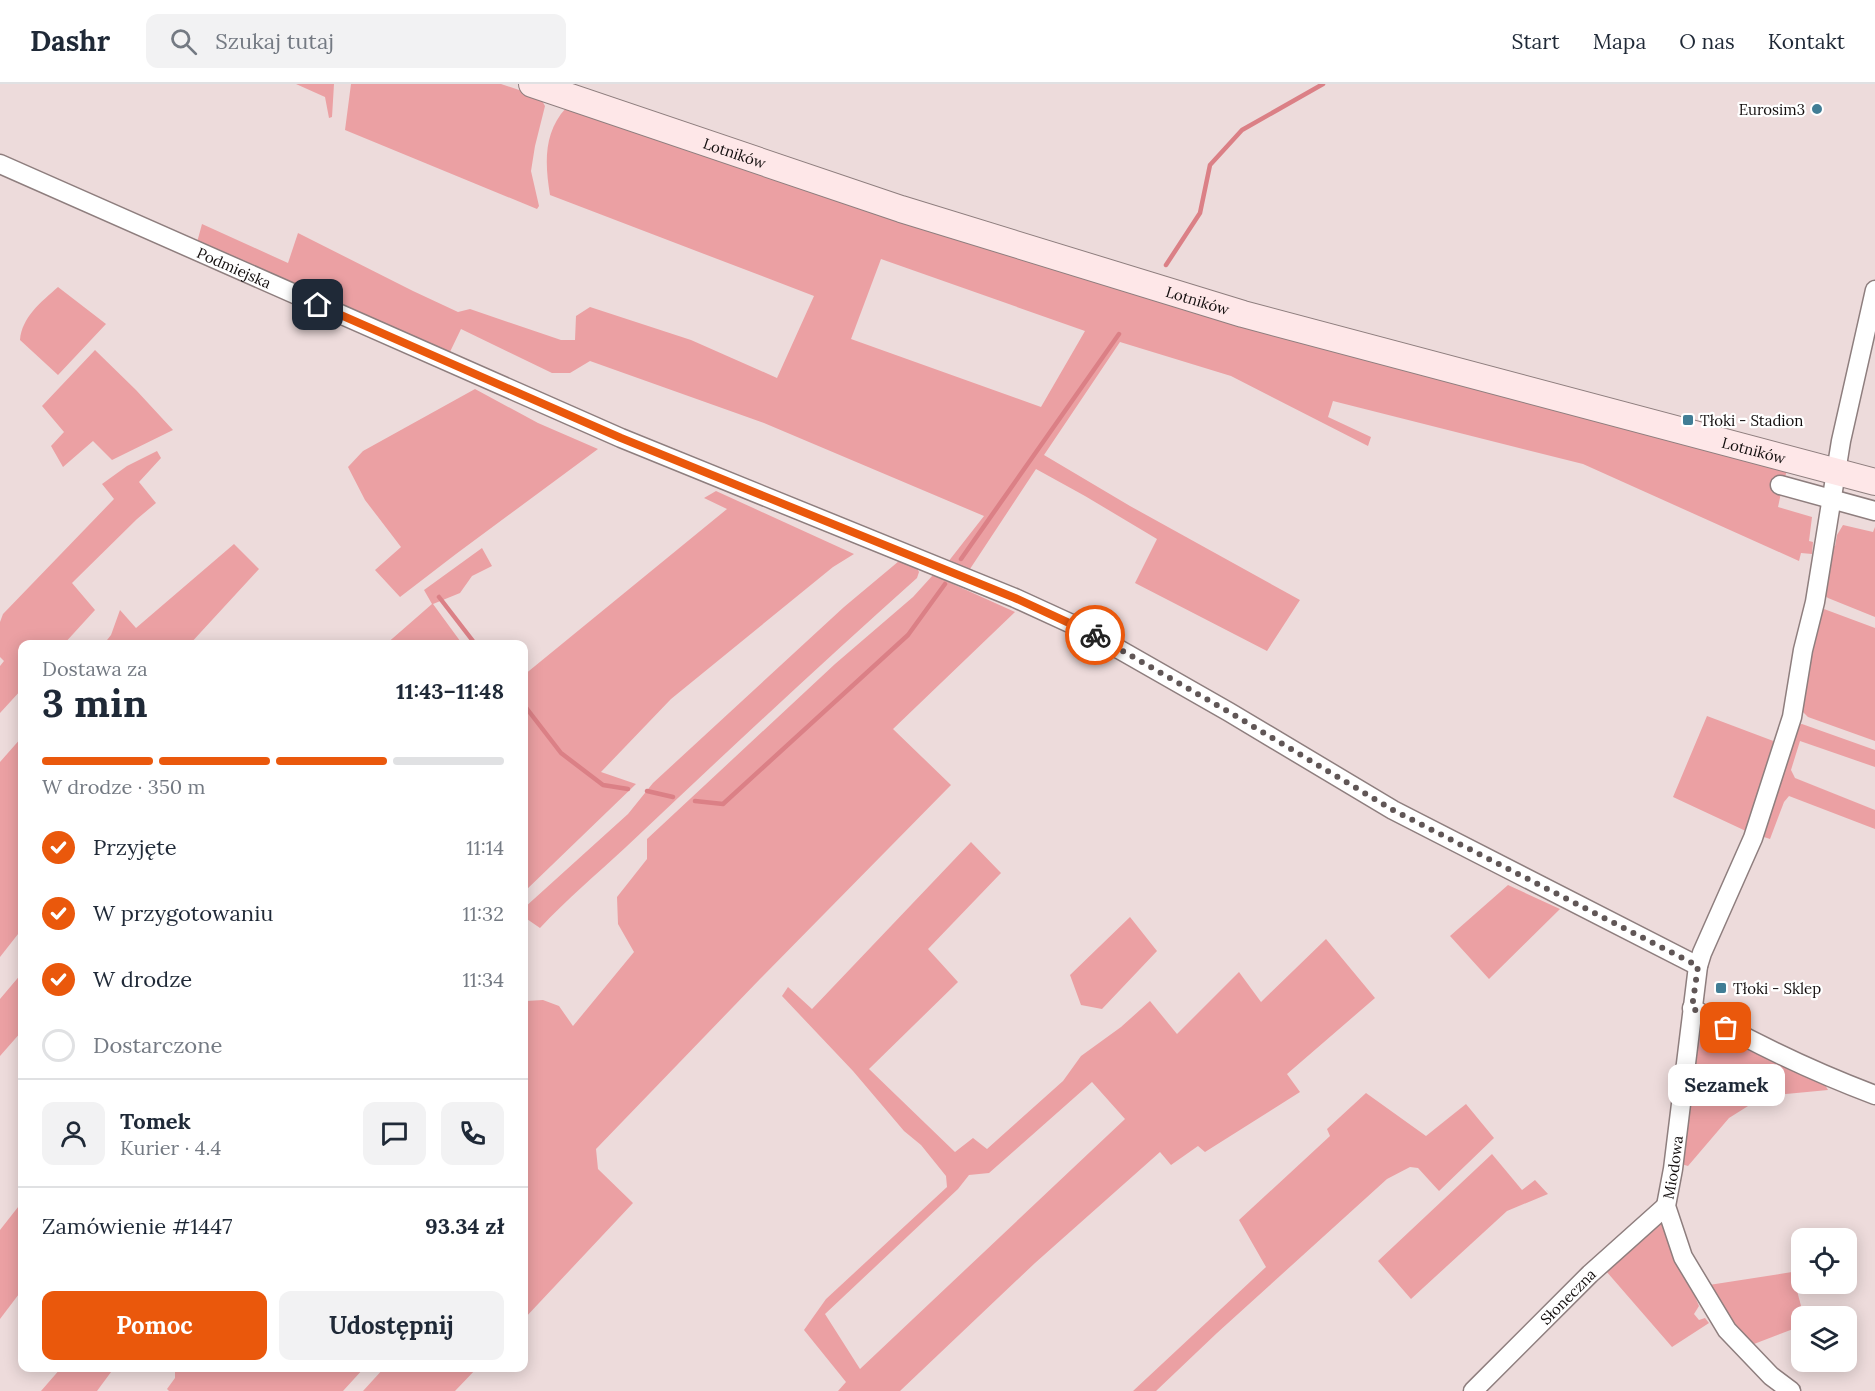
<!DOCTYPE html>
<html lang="pl">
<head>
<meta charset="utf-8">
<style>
  body { margin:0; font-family:Lora,serif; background:#f2f2f3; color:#1f2937; height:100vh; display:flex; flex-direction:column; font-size:22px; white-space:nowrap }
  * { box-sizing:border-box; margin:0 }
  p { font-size:20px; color:#747a83 }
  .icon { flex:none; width:33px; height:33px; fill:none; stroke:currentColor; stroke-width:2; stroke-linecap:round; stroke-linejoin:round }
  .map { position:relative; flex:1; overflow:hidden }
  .panel { position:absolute; left:18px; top:556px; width:510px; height:732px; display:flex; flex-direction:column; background:#fff; border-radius:12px; box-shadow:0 3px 15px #0003 }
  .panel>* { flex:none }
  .tools { position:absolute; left:1791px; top:1144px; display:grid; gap:12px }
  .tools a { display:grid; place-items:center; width:66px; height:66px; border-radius:12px; background:#fff; box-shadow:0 3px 15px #0003; font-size:30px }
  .pin { position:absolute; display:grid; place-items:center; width:51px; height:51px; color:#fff; margin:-26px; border-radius:12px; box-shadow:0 3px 9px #0006 }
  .courier { position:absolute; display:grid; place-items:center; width:60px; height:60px; margin:-30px; border:4px solid #ea580c; border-radius:50%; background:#fff; color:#222; box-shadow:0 2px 8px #0007 }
  .bubble { position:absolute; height:42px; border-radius:12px; background:#fff; box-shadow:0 3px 15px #0003; font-size:20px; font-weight:700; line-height:42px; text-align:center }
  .overview em { font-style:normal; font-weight:700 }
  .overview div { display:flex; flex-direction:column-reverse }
  .overview { display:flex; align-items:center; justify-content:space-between; height:102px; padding:0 24px }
  h1 { font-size:39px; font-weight:700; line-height:45px }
  .bar { display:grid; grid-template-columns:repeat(4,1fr); gap:9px 6px; align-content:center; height:72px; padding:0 24px }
  .bar i { height:8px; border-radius:4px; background:#e0e1e3 }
  .bar .current { background:#ea580c }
  .bar p { grid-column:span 4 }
  .line { display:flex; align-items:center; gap:15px; padding:0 24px; border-top:2px solid #e0e1e3 }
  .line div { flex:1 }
  .round { display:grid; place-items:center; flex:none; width:63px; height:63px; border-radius:12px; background:#f2f2f3 }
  ol { padding:0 24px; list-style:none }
  li { display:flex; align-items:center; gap:18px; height:66px }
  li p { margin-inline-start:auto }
  li .icon { padding:6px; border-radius:50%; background:#ea580c; color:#fff; stroke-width:4 }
  li:last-child { color:#747a83 }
  li i { width:33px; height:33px; border:3px solid #e0e1e3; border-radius:50% }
  .action { display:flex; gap:12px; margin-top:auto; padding:12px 24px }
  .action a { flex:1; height:69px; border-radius:12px; background:#ea580c; color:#fff; font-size:24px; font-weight:700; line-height:69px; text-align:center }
  .action a+a { background:#f2f2f3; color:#1f2937 }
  header { display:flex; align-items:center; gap:36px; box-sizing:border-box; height:84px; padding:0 30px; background:#fff; border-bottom:2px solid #e0e1e3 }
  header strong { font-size:28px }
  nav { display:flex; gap:33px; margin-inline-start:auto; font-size:21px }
  .search { width:420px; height:54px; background:#f2f2f3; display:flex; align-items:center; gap:15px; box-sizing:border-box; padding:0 21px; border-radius:12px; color:#747a83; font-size:22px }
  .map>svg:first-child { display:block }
</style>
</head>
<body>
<header>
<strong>Dashr</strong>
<div class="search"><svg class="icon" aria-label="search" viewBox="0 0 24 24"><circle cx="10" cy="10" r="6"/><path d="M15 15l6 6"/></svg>Szukaj tutaj</div>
<nav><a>Start</a><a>Mapa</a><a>O nas</a><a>Kontakt</a></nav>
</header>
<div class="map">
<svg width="1875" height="1307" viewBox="0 0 1875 1307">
  <rect width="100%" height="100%" fill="#eddbdb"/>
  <path fill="#eba0a3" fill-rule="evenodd" d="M296 0H334L332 33 329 34 325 13Z
    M351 0H501L540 13 545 22 535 62 531 87 539 122 537 125 345 46Z
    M566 24 1788 383 1785 393H1779L1781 409 1778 423 1812 433 1809 457 1813 458 1812 470 1801 469 1799 477 1583 380 1333 317 1328 333 1371 353 1368 362 1231 292 1120 258 1044 371 1130 422 1300 516 1267 567 1135 499 1157 455 1085 412 1036 385 968 488 948 478 984 432 764 339 590 277 570 289H552L461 245 448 272 196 162 202 140 288 179 298 149 413 207 458 228 470 225 561 256H575L576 232 590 223 691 256 777 294 814 212 550 111C545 80 543 49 566 24ZM881 175 1085 247 1041 323 851 255Z
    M58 203 106 240 58 291 20 256C22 233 41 218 58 203Z
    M95 266 136 306 173 346 112 376 93 357 63 383 51 362 64 348 42 322Z
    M475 305 538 339 598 365 456 470 400 513 375 486 401 463 365 416 348 383 363 367Z
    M157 367 161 374 139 398 156 419 137 435 72 499 95 526 63 561H22V605L0 629V582L4 577 0 573V538L3 530 114 415 102 400 127 382Z
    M716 407 854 470 833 483 671 615 601 688 636 700 524 808V591L727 425 704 414Z
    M1843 441 1873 448 1875 443V533L1828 514 1822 509 1831 462H1835L1837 451Z
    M234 460 259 485 189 561H103L111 551 120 526 136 544Z
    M482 464 492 482 472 492 460 509 433 520 463 561H385L432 520 424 506Z
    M899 477 917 484 919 488 917 494C819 582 722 672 626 763 597 790 567 815 540 844L524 833V824L628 730 653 699 844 523Z
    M933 491 1015 528 893 645 951 701 760 895 596 1065 598 1085 633 1119 524 1235V919L526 917 543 916 559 922 573 942 634 868 618 840 617 813 647 775V755L835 580 913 513Z
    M1824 525 1875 544V657L1808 633 1802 627 1818 531 1820 527Z
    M1707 632 1776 658 1748 748 1673 713Z
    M1802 640 1875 666V683L1800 657 1791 686 1795 694 1875 726V745L1789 712 1784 718 1770 755 1764 753 1797 641Z
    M22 653V845L0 873V678Z
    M971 758 1001 789 928 865 958 898 869 985 955 1068 973 1054 987 1065 1063 997 1081 972 1121 943 1150 917 1177 950 1239 888 1261 918 1326 855 1375 914 1287 990 1300 1008 1205 1068 1198 1062 1171 1081 1160 1068 1035 1179 900 1307H838L846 1298 804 1246 826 1215 947 1103 946 1092 921 1061 904 1047 853 987 782 912 788 903 812 925ZM1092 998 1125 1035 860 1285 825 1230 958 1105 969 1091 989 1089Z
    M1508 801 1560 825 1489 895 1450 852Z
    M1130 833 1157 867 1102 925 1081 921 1070 891Z
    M22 889V947L0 972V915Z
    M1701 942 1824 999 1828 1006 1764 1012 1729 1034 1688 1082 1681 1080 1694 943Z
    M1366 1009 1426 1052 1466 1020 1494 1054 1439 1107 1418 1084 1410 1083 1387 1095 1217 1249 1156 1307H1133L1266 1183 1239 1136 1330 1052 1327 1045Z
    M1492 1070 1522 1106 1535 1096 1548 1110 1507 1127 1411 1215 1378 1177Z
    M22 1118V1206L0 1235V1146Z
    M1660 1137 1664 1138 1699 1222 1694 1230 1699 1236 1705 1234 1709 1239 1672 1263 1606 1187Z
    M1792 1188 1804 1233H1802L1801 1242 1754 1260 1748 1261 1709 1201Z
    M61 1284H114L97 1307H41Z
    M169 1284H364L343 1307H169L167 1305 175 1294V1288Z
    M384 1284H477L455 1307H363Z"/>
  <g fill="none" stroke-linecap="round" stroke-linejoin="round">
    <path stroke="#db8086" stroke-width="4.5" d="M1166 181 1200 129 1210 81 1242 46 1323 0
      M961 475 1119 250
      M439 513 476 561
      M524 621 561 669 603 701 628 705
      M647 707 673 713
      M695 717 723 720 908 551 945 500"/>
    <g stroke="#8e7e7e" stroke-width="21">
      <g id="street">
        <path id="s1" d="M0 80 621 354 1015 514 1087 547 1229 628 1393 726 1698 882"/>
        <path d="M1780 401 1875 427"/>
        <path d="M1692 924C1751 958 1811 987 1875 1011"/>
        <path id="s2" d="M1473 1307 1590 1190 1666 1122"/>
        <path id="s3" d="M1791 1307 1771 1292 1727 1246 1683 1173 1666 1122 1673 1085 1698 882 1702 869 1753 754 1792 633 1803 566 1815 518 1841 357 1875 206"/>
      </g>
    </g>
    <g stroke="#8e7e7e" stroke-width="28">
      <g id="secondary">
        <path id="s4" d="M532 0 901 125 1243 230 1875 398"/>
      </g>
    </g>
    <use href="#street" stroke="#fff" stroke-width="18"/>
    <use href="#secondary" stroke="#fee7e8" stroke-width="26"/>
  </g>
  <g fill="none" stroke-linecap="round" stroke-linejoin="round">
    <path stroke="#605656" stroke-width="6" stroke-dasharray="0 10.8" d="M1095 551 1229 628 1393 726 1698 882 1692 924 1726 944"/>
    <path stroke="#ea580c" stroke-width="8" d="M318 221 621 354 1015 514 1095 551"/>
  </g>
  <g fill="#417d95" stroke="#fff" stroke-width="2">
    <circle cx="1817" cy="25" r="6"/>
    <rect x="1682" y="330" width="12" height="12" rx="3"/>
    <rect x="1715" y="898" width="12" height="12" rx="3"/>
  </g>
  <g text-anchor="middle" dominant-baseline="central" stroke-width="4.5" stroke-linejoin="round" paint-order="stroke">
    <g font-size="15" fill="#140f0f" stroke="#fff" text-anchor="start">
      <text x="1805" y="25" text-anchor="end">Eurosim3</text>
      <text x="1700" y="336">Tłoki - Stadion</text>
      <text x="1733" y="904">Tłoki - Sklep</text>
    </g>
    <g font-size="15" fill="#140f0f" stroke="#fff">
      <text stroke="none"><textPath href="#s4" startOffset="214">Lotników</textPath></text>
      <text stroke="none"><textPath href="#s1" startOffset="256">Podmiejska</textPath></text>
      <text stroke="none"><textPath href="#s4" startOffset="700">Lotników</textPath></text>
      <text stroke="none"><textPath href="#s4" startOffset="1276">Lotników</textPath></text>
      <text stroke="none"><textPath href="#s3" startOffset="267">Miodowa</textPath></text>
      <text stroke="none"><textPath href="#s2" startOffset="134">Słoneczna</textPath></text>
    </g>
  </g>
</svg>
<div class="tools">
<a><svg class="icon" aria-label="locate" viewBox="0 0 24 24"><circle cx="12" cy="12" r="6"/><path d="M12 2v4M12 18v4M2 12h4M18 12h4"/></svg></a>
<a><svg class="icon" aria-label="layers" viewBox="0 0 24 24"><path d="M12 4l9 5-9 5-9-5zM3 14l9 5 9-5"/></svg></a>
</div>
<div class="pin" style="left:1726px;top:944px;background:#ea580c"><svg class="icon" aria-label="bag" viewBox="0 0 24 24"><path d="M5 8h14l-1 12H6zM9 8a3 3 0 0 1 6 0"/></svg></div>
<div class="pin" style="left:318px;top:221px;background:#1f2937"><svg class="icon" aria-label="home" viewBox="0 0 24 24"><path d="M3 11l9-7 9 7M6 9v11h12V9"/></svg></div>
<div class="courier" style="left:1095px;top:551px"><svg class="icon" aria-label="bike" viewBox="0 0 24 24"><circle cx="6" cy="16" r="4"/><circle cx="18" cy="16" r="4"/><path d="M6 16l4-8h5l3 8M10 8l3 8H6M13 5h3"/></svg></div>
<div class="bubble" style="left:1668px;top:980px;width:117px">Sezamek</div>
<section class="panel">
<div class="overview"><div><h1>3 min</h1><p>Dostawa za</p></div><em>11:43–11:48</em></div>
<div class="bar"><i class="current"></i><i class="current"></i><i class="current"></i><i></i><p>W drodze · 350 m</p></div>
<ol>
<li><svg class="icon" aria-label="check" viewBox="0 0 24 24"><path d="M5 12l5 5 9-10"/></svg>Przyjęte<p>11:14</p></li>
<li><svg class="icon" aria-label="check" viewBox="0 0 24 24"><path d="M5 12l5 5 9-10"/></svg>W przygotowaniu<p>11:32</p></li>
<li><svg class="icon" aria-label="check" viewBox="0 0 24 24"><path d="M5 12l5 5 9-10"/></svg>W drodze<p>11:34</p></li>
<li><i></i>Dostarczone</li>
</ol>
<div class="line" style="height:108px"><a class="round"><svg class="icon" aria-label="person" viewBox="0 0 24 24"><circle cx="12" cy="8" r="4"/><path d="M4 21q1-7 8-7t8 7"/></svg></a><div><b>Tomek</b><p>Kurier · 4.4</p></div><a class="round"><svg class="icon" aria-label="chat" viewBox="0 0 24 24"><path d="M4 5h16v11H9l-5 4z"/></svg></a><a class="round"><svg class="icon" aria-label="phone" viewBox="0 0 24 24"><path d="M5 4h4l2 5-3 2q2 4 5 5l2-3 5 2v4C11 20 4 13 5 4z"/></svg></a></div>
<div class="line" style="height:78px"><div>Zamówienie #1447</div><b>93.34 zł</b></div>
<div class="action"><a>Pomoc</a><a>Udostępnij</a></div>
</section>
</div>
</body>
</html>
